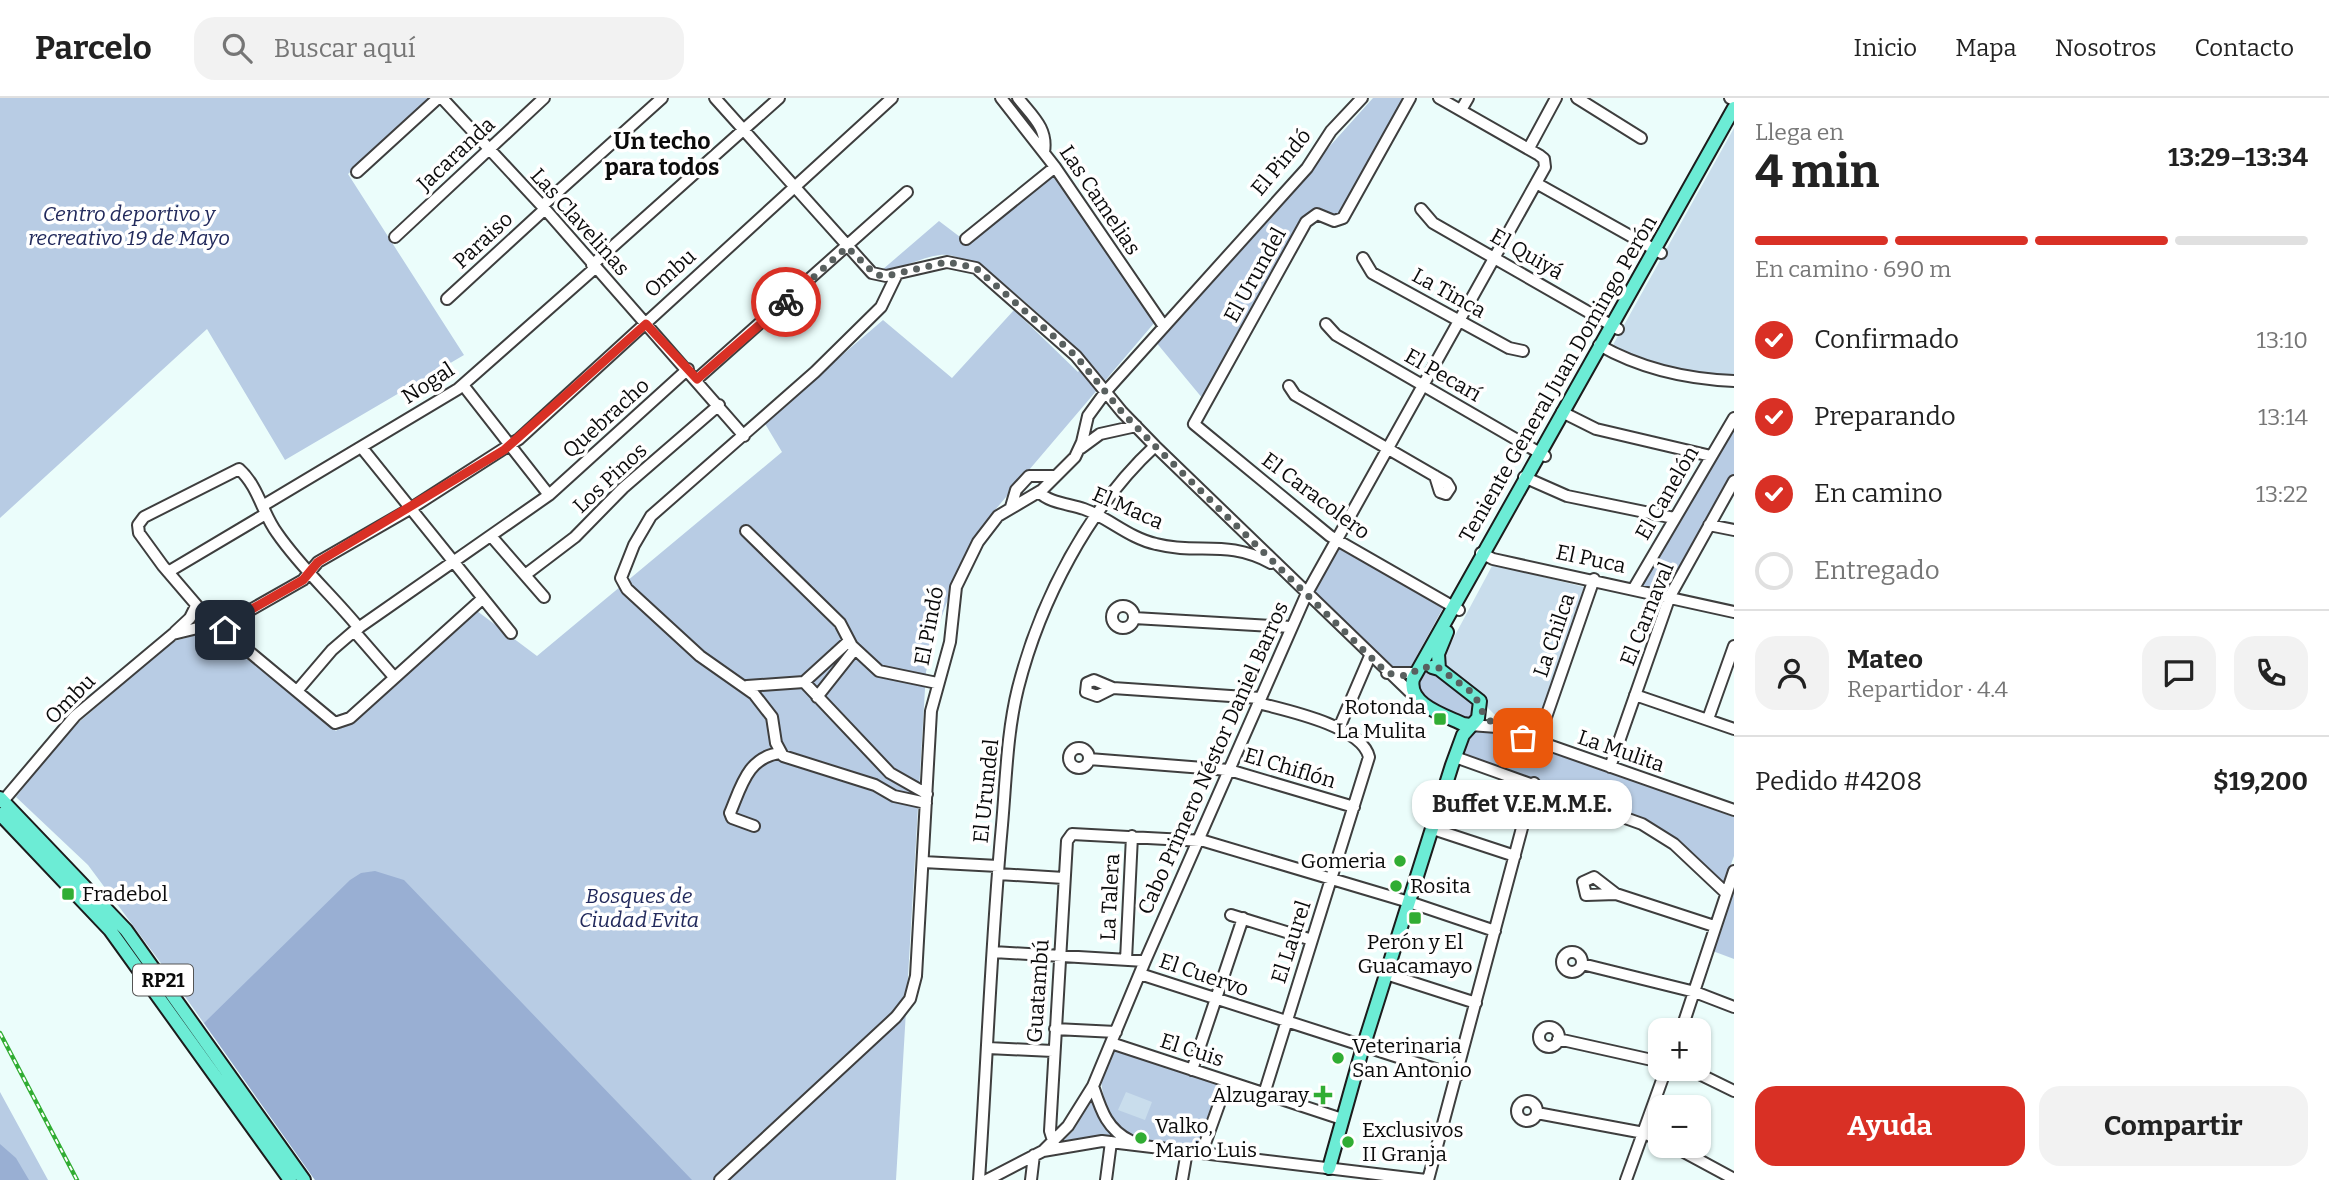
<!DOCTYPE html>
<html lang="es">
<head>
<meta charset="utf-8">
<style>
  body { margin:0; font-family:Bitter,serif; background:#f2f2f2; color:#222; height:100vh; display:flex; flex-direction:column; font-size:26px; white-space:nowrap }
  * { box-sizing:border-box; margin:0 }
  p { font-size:23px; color:#767676 }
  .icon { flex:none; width:38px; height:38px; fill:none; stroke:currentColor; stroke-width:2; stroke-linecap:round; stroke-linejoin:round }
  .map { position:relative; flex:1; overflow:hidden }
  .drawer { display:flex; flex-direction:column; background:#fff; width:595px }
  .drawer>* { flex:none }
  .tools { position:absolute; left:1648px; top:920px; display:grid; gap:14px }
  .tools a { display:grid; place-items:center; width:63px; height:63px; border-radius:14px; background:#fff; box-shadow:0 2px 5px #0004; font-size:35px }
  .pin { position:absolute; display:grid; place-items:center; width:60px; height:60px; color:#fff; margin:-30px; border-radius:14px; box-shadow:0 4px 10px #0006 }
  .courier { position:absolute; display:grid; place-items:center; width:70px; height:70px; margin:-35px; border:5px solid #d93025; border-radius:50%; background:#fff; color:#222; box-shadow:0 2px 9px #0007 }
  .bubble { position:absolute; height:49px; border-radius:21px; background:#fff; box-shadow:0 2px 5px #0004; font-size:23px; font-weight:700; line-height:49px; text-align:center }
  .headline em { font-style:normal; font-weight:700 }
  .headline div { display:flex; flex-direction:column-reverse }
  .headline { display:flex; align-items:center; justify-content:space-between; height:119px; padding:0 21px }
  h1 { font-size:46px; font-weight:700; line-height:52px }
  .bar { display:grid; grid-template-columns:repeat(4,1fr); gap:10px 7px; align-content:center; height:84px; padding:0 21px }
  .bar i { height:9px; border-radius:5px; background:#e0e0e0 }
  .bar .active { background:#d93025 }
  .bar p { grid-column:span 4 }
  .line { display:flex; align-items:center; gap:18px; padding:0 21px; border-top:2px solid #e0e0e0 }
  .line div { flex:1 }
  .round { display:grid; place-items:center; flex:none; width:74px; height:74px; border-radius:21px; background:#f2f2f2 }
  ol { padding:0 21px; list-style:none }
  li { display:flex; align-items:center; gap:21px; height:77px }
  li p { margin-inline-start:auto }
  li .icon { padding:7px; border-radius:50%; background:#d93025; color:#fff; stroke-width:4 }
  li:last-child { color:#767676 }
  li i { width:38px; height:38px; border:4px solid #e0e0e0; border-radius:50% }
  .button { display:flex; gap:14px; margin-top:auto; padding:14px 21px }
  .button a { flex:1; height:80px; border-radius:21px; background:#d93025; color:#fff; font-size:28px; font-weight:700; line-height:80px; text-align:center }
  .button a+a { background:#f2f2f2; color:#222 }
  header { display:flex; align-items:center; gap:42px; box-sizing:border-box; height:98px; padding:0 35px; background:#fff; border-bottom:2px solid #e0e0e0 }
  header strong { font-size:33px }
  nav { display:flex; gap:38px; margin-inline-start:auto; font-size:24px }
  .search { width:490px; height:63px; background:#f2f2f2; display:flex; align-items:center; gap:18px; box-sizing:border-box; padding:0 24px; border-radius:21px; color:#767676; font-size:26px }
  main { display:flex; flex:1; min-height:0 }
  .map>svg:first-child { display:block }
</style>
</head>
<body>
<header>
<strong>Parcelo</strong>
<div class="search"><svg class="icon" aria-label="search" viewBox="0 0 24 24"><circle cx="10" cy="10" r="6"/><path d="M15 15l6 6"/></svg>Buscar aquí</div>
<nav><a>Inicio</a><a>Mapa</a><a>Nosotros</a><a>Contacto</a></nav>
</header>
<main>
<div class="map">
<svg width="1734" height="1082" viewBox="0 0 1734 1082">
  <rect width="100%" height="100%" fill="#ebfdfb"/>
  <path fill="#b8cce4" d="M0 0H433L348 76 464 257 285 362 207 231 0 420Z
    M1373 0H1406L1339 117 1314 112 1306 116 1203 301 1155 243Z
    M1053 76 1155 224 995 412C959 461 941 515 926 574L896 1082H315L169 876 88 767 16 699 64 637 172 544 205 534 225 536 336 633 477 513 537 558 782 354 764 324 883 222 952 280 1014 212 1078 274 1088 262C1057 235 980 152 940 157 920 159 901 172 882 172L939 123 968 145Z
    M1734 320V383L1670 498 1634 490Z
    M1343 451 1443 510 1409 572 1391 570 1315 494 1337 452Z
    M1432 572 1477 607 1471 621H1459L1419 596 1417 590 1422 574Z
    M1488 631 1734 719V758L1724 786 1692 756 1643 721 1462 657 1473 634Z
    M1734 786V861L1710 852Z
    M1115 952 1220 985 1198 1048 1142 1043 1116 1027 1106 1012 1101 984Z
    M0 994 48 1082H0Z
    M1094 999 1097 1016 1116 1040 1060 1046 1073 1033Z"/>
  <path fill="#99afd3" d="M375 773 404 782 692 1082H315L204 925 350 782 361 775Z
    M0 1046 16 1060 29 1082H0Z"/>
  <path fill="#c9ddec" d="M1734 30V281L1665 272 1613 249 1614 245Z
    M1496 467 1584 489 1536 635 1501 623 1488 610 1483 597 1446 569 1445 556 1492 468Z
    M1126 994 1152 1004 1145 1022 1118 1012Z"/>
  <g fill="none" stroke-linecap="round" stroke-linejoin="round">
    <g stroke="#3e3e3e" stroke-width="14">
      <path id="minor" d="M442 0 545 111 744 338
        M715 0 872 175 886 178 947 164 976 170 1076 258 1122 314 1155 348 1414 598
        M1001 0 1055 69 1163 227
        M1018 0C1032 18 1048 30 1044 54
        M1410 0 1343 120 1334 123 1317 116 1306 124 1194 326 1330 438 1459 512
        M1577 0 1641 40
        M1730 0 1734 2
        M1461 12 1468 0
        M1529 50 1556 0
        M357 74 438 0
        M1536 85 1661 155
        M542 108 662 0
        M1421 111 1433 125 1618 231
        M395 139 544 0
        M966 141 1055 69
        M1363 160 1372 175 1509 250 1523 253
        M592 167 779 0
        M897 176 881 209 815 274 651 418 634 447 621 480 627 491 700 558 754 596 772 619 776 645 783 658 875 687 894 698 926 705
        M447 201 545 111
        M1326 226 1336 237 1545 358
        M1599 247C1641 271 1686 281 1734 283
        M697 281 907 94
        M463 287 549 397
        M1289 288 1295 297 1447 385 1450 390 1446 396 1440 394 1435 378
        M1562 314 1596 331 1711 358
        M362 350 511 535
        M1081 350 1100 336 1136 328
        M1524 379 1567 398 1674 420
        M1039 394C1049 405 1070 406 1084 411 1109 420 1129 440 1156 446 1199 457 1226 441 1271 465
        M264 407 458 291 595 170
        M1011 409 1016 392 1029 378H1056
        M1709 427 1734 432
        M746 433 840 525 852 548 879 573 937 585
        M491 438 544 499
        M1481 455 1493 461 1734 514
        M168 474 264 417
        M525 477 575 439 623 390 719 307
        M1634 490 1734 320
        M1112 519a11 11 0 1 1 22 0a11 11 0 1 1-22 0Z
        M1134 520 1291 529
        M359 530C332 497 301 470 277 435 262 415 259 389 239 371L144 419 138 427 139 435 163 468 205 517 335 625 350 620 482 501
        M225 532 245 515 303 482 318 464 410 411 519 341 892 0
        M354 533 394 579
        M175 534 190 520 196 508
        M1387 575H1416
        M804 584 890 675 927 696
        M747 588 804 584 849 543
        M1113 590 1097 598 1086 594 1087 585 1094 582 1113 590 1260 600
        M297 593 332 552 354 533 549 397 688 271
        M1635 597 1734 631
        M817 599 855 551
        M1258 605C1285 612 1362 628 1369 659L1264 996
        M1708 621 1734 548
        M1470 627 1497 629 1734 712
        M1339 630 1370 558
        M1537 645 1594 481
        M1069 660a10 10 0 1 1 20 0a10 10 0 1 1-20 0Z
        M1455 659 1642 726 1674 746 1726 795
        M1089 661 1229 672 1354 709
        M1610 669 1670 498 1734 383
        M3 703 75 618 173 536 214 526
        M754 728 732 720 730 715C741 689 748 658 781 655
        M1433 731 1515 758
        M923 764 998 768
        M998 776 1064 780
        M1616 796 1586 797 1583 784 1594 779 1616 796 1714 828
        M1231 817 1312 842
        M1562 864a10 10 0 1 1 20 0a10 10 0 1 1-20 0Z
        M993 854 1145 863
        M1126 862 1132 738
        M1582 866 1695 894 1734 909
        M1140 876 1457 978
        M1386 876 1476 905
        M1539 939a10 10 0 1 1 20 0a10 10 0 1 1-20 0Z
        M1055 931 1116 934
        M1681 933 1734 773
        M1558 941 1661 964
        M1111 945 1342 1021
        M988 950 1053 953
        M1689 971 1734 993
        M1192 972 1243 820
        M1093 988C1101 1012 1107 1032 1131 1043
        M1517 1013a10 10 0 1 1 20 0a10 10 0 1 1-20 0Z
        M1537 1015 1644 1035 1661 1043
        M1673 1048 1734 1081
        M1055 1049 1050 1033 1067 743 1072 736 1204 743 1409 804 1495 833
        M1043 1053 1068 1028 1093 988 1145 863 1307 495 1545 69 1544 61 1539 57 1439 0
        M1202 1054 1227 984
        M720 1082 896 919 910 901 916 878 931 613 950 544 956 489 978 444 998 418 1042 392 1075 359 1082 344 1088 318 1107 292 1307 70 1331 33 1362 0
        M979 1082C987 964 991 845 1002 727 1006 682 1007 634 1018 590 1040 503 1089 409 1155 348
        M987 1082 1043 1053 1102 1043 1426 1082
        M1031 1082 1034 1057
        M1106 1082 1111 1044
        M1182 1082 1187 1053
        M1428 1082 1534 685
        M1626 1082 1666 971"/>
    </g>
    <g stroke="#1c1c1c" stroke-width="16">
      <path id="major" d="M1439 571 1438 556 1447 534
        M1470 627 1463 626C1444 617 1407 606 1413 581L1734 10
        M0 700 126 832 304 1082
        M0 716 110 832 290 1082
        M1329 1070 1361 956 1452 667 1463 637 1478 620 1480 603 1439 571 1432 569"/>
    </g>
    <use href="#minor" stroke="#fff" stroke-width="10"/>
    <use href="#major" stroke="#6cecd5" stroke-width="12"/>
    <g stroke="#31ad33" stroke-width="4.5">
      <path id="rail" d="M0 935 77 1082"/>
    </g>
    <use href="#rail" stroke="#fff" stroke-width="2" stroke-dasharray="5" stroke-linecap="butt"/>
  </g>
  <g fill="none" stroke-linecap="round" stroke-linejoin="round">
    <path stroke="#59605f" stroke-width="7" stroke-dasharray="0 12.6" d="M786 204 847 149 876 177 886 178 947 164 976 170 1076 258 1122 314 1155 348 1387 575 1406 578 1423 569 1439 570 1474 596 1484 617 1497 629 1523 640"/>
    <path stroke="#d93025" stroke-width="9" d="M225 532 245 515 303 482 318 464 504 352 646 226 697 281 786 204"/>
  </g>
  <g fill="#31ad33" stroke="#fff" stroke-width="2.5">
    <rect x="1433" y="614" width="14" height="14" rx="3.5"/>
    <circle cx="1400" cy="763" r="7"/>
    <circle cx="1396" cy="788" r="7"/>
    <rect x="61" y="789" width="14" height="14" rx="3.5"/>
    <rect x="1408" y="813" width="14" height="14" rx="3.5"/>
    <circle cx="1338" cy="960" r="7"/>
    <path d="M1319.5 986.5h7v7h7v7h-7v7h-7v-7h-7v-7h7z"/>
    <circle cx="1141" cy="1040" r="7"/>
    <circle cx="1348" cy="1044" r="7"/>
  </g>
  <g text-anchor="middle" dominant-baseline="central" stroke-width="7" stroke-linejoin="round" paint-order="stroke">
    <rect fill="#fff" stroke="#545454" stroke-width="2" x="133" y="866.5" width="60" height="31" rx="5"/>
    <g font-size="19" font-weight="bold" fill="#0b0b0b">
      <text x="163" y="882">RP21</text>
    </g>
    <g font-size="21" fill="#0b0b0b" stroke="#fff">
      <text transform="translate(456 56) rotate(-43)">Jacaranda</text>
      <text transform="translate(1281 64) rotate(-50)">El Pindó</text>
      <text transform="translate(1100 102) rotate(56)">Las Camelias</text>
      <text transform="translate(580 124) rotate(48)">Las Clavelinas</text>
      <text transform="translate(483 142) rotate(-43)">Paraiso</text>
      <text transform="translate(1527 156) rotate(30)">El Quiyá</text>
      <text transform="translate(670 175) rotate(-42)">Ombu</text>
      <text transform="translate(1255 177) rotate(-61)">El Urundel</text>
      <text transform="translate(1449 195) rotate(29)">La Tinca</text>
      <text transform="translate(1443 277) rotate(30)">El Pecarí</text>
      <text transform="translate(1558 281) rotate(-60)">Teniente General Juan Domingo Perón</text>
      <text transform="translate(428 285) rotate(-33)">Nogal</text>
      <text transform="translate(606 320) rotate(-42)">Quebracho</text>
      <text transform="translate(610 380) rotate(-43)">Los Pinos</text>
      <text transform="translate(1667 395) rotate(-60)">El Canelón</text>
      <text transform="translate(1316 398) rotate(37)">El Caracolero</text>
      <text transform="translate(1128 410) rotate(24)">El Maca</text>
      <text transform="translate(1591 461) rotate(12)">El Puca</text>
      <text transform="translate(1647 516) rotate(-68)">El Carnaval</text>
      <text transform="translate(929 528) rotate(-79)">El Pindó</text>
      <text transform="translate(1554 537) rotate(-71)">La Chilca</text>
      <text transform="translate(70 601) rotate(-45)">Ombu</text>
      <text transform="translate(1621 653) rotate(19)">La Mulita</text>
      <text transform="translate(1213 660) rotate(-66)">Cabo Primero Néstor Daniel Barros</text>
      <text transform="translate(1290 670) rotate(17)">El Chiflón</text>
      <text transform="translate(986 693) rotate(-84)">El Urundel</text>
      <text transform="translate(1110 799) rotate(-87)">La Talera</text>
      <text transform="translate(1291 844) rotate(-72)">El Laurel</text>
      <text transform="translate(1204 877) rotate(19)">El Cuervo</text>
      <text transform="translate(1038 893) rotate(-86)">Guatambú</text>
      <text transform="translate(1192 952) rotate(18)">El Cuis</text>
    </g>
    <g font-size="21" font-style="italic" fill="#222a5c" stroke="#fff">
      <text x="129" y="116">Centro deportivo y<tspan x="129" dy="24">recreativo 19 de Mayo</tspan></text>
      <text x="639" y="798">Bosques de<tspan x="639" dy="24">Ciudad Evita</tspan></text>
    </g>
    <g font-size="21" fill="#0b0b0b" stroke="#fff" text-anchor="start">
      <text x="1426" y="609" text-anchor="end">Rotonda<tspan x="1426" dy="24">La Mulita</tspan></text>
      <text x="1386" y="763" text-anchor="end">Gomeria</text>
      <text x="1410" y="788">Rosita</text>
      <text x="82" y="796">Fradebol</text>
      <text x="1415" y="844" text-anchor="middle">Perón y El<tspan x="1415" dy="24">Guacamayo</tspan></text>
      <text x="1352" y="948">Veterinaria<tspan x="1352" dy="24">San Antonio</tspan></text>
      <text x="1309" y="997" text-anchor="end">Alzugaray</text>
      <text x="1155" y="1028">Valko,<tspan x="1155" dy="24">Mario Luis</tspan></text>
      <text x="1362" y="1032">Exclusivos<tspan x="1362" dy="24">II Granja</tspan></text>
    </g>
    <g font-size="23" font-weight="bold" fill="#0b0b0b" stroke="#fff">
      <text x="662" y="43">Un techo<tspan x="662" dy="26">para todos</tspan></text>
    </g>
  </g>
</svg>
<div class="tools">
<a>+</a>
<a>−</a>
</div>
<div class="pin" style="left:1523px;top:640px;background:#ea580c"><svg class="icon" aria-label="bag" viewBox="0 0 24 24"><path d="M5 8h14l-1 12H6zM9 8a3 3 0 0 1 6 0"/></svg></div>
<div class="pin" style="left:225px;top:532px;background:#1f2937"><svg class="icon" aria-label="home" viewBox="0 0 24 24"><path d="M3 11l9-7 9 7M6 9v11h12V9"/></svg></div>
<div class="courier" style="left:786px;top:204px"><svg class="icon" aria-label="bike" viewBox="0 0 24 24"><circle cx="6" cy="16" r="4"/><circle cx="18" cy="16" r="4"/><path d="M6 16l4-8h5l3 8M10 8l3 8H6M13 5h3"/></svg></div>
<div class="bubble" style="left:1412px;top:682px;width:220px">Buffet V.E.M.M.E.</div>
</div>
<section class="drawer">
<div class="headline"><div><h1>4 min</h1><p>Llega en</p></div><em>13:29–13:34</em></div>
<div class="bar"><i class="active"></i><i class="active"></i><i class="active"></i><i></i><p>En camino · 690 m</p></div>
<ol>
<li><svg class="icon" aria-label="check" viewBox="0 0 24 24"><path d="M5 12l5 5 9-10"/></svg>Confirmado<p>13:10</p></li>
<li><svg class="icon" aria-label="check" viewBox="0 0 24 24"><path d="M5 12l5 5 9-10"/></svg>Preparando<p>13:14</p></li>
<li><svg class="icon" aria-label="check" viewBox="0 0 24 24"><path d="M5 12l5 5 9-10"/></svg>En camino<p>13:22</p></li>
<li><i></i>Entregado</li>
</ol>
<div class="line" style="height:126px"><a class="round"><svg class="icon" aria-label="person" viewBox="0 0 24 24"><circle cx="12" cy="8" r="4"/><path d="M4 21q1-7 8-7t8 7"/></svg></a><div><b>Mateo</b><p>Repartidor · 4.4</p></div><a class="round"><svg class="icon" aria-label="chat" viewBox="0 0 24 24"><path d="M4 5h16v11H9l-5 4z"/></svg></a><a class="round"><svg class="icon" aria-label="phone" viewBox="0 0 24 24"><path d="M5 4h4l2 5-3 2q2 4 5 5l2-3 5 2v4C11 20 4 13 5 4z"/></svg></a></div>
<div class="line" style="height:91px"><div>Pedido #4208</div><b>$19,200</b></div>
<div class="button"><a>Ayuda</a><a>Compartir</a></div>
</section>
</main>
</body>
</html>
